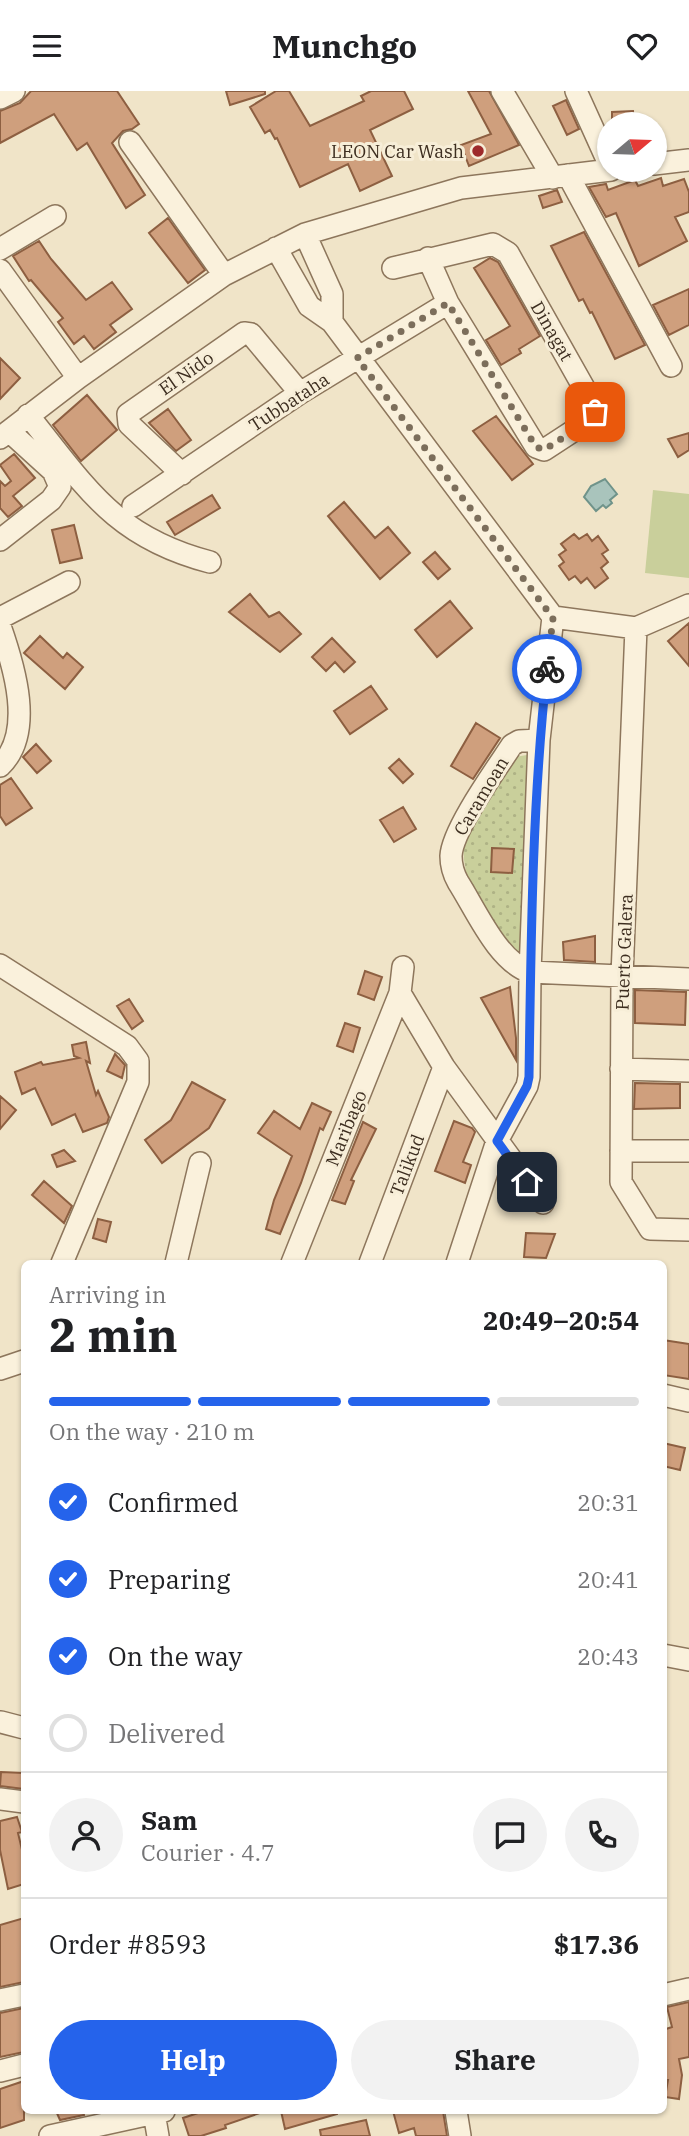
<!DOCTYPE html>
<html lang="en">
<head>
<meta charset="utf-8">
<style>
  body { margin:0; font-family:"IBM Plex Serif",serif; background:#f2f2f2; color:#202124; height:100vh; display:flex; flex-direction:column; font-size:26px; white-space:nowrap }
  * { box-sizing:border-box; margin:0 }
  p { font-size:23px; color:#757577 }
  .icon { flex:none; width:38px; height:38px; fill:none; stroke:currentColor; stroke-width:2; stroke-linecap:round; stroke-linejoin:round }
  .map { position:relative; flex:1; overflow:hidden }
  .drawer { position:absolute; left:21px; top:1169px; width:646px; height:854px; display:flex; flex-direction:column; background:#fff; border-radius:10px; box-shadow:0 2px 5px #0004 }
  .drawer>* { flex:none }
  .needle { width:46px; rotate:71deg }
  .buttons { position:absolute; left:597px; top:21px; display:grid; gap:14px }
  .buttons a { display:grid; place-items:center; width:70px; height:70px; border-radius:50%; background:#fff; box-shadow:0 2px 5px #0004; font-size:35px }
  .pin { position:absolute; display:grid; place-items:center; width:60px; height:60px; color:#fff; margin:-30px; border-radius:14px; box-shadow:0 4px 10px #0006 }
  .courier { position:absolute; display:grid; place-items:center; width:70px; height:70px; margin:-35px; border:5px solid #2563eb; border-radius:50%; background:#fff; color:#222; box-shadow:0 2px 9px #0007 }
  .head em { font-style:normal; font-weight:800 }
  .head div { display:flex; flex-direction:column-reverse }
  .head { display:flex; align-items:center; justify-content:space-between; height:119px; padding:0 28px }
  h1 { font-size:46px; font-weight:800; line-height:52px }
  .bar { display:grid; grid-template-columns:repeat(4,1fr); gap:10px 7px; align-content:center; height:84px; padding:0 28px }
  .bar i { height:9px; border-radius:5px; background:#e0e0e0 }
  .bar .active { background:#2563eb }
  .bar p { grid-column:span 4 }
  .line { display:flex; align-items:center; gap:18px; padding:0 28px; border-top:2px solid #e0e0e0 }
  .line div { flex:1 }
  .round { display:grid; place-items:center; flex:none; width:74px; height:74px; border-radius:37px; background:#f2f2f2 }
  ol { padding:0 28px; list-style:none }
  li { display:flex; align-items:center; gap:21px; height:77px }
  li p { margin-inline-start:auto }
  li .icon { padding:7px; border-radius:50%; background:#2563eb; color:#fff; stroke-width:4 }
  li:last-child { color:#757577 }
  li i { width:38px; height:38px; border:4px solid #e0e0e0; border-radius:50% }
  .cta { display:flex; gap:14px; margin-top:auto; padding:14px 28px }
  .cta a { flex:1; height:80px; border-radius:42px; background:#2563eb; color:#fff; font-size:28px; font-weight:800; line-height:80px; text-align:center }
  .cta a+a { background:#f2f2f2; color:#202124 }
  header { display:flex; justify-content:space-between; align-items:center; height:91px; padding:0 28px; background:#fff; font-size:32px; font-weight:800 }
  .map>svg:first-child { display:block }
</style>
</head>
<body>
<header><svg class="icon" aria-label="menu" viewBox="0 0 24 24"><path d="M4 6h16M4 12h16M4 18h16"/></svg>Munchgo<svg class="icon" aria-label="heart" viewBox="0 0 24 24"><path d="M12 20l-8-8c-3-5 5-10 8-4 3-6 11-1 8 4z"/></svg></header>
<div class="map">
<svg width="689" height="2045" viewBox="0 0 689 2045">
  <defs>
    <pattern id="grass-dots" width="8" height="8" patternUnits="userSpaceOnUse" patternTransform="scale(1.75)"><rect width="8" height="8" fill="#c9cf9b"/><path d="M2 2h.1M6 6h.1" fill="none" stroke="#aeb285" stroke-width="1.8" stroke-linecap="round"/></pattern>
  </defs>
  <rect width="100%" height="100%" fill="#f0e4c8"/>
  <path fill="url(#grass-dots)" d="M527 664 522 867 493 841 469 798 464 769 463 749 508 667Z"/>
  <path fill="#c9cf9b" d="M653 399 689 403V487L645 482Z"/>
  <path fill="#a9c4bc" stroke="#6f938a" stroke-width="2" d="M605 388 617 403 610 409 612 412 606 417 603 414 596 420 584 406 591 395Z"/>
  <path fill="#cf9f7d" stroke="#8d5f41" stroke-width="2" d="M31 0H117L139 33 132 38 123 40 112 52 145 104 126 117 87 52 77 59 54 23 0 52V20L20 12Z
    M226 0H265V3L230 14Z
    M276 0H289L310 35 364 10 361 5 371 0H404L413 18 370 39 392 85 360 100 348 73 300 96 277 47 275 48 270 39 265 42 250 16Z
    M468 0H489L519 54 469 75 461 54 491 43Z
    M566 9 579 38 567 44 553 15Z
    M633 20 634 33H612V21Z
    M661 87 663 95 684 88 689 101V121L675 126 687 150 639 175 616 122 606 126 589 96 606 93 608 99 635 89 638 95Z
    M557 99 562 111 543 117 539 105Z
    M168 127 205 179 188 192 149 142Z
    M584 141 645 254 615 268 592 221 590 222 583 208 579 210 551 155Z
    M39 150 51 168 86 209 112 191 132 218 110 234 116 241 94 258 84 245 74 253 58 231 63 227 31 189 29 190 13 165Z
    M490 167 498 171 540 245 519 258 521 262 501 274 486 249 510 235 474 177Z
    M689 198V234L669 244 653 214Z
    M0 267 20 287 0 308Z
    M87 304 117 339 81 370 53 334Z
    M168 318 191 349 176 360 149 332Z
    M496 325 533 373 512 389 473 340Z
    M689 342V359L678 366 668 348Z
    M14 363 35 387 13 405 22 415 8 426 0 417V390L5 395 11 390 0 374Z
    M212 404 220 417 175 444 167 431Z
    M344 411 375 447 388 436 410 462 380 488 328 425Z
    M74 434 82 467 60 472 52 439Z
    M574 443 579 448 587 443 592 450 598 445 608 459 602 463 608 471 601 477 608 487 595 497 587 487 581 492 575 485 569 489 559 475 564 471 559 464 566 459 561 453Z
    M435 461 450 478 438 488 423 471Z
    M250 503 269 526 279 521 301 543 280 561 229 521Z
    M450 510 472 537 437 566 415 539Z
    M689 532V575L668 550Z
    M40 545 63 567 67 562 83 576 65 598 24 562Z
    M332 547 355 571 344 581 335 571 326 580 312 566Z
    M371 595 387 618 350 643 334 620Z
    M476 632 500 647 473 688 451 675Z
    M36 653 51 670 37 682 23 666Z
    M399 668 413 683 403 692 389 677Z
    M11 687 32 717 6 734 0 725V694Z
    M403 716 416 738 394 751 380 729Z
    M492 757 514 758 512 782 491 781Z
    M595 845V871L564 869 563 851Z
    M365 880 382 886 374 909 358 903Z
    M510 896 516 947V969L481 907Z
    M635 899 686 901 685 934 635 932Z
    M129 908 143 930 132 938 117 915Z
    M345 932 360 937 353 961 337 955Z
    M86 951 90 972 86 970 96 1004 98 1000 109 1026 107 1032 83 1041 75 1023 52 1034 35 997 22 1003 15 981 41 971 43 974 79 967 74 965 72 954Z
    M115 963 125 974 122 987 107 980Z
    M192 991 225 1009 209 1037 162 1072 145 1049 171 1029Z
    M635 992 680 993V1017L634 1018Z
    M0 1005 16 1019 0 1038Z
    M312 1012 331 1021 323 1039 320 1037 301 1092 280 1143 266 1138 274 1109 292 1065 258 1042 274 1020 300 1038Z
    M454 1030 472 1037 475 1041 463 1071 471 1074 465 1092 435 1080Z
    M363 1031 376 1038 351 1089 354 1090 345 1113 332 1109Z
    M64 1059 75 1070 57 1076 52 1064Z
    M44 1090 72 1115 64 1132 32 1104Z
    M98 1128 111 1131 106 1151 93 1147Z
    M526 1142 555 1143 546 1167 524 1166Z
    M663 1249 689 1253V1288L663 1284Z
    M663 1352 685 1357 680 1379 663 1375Z
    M1 1681 24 1682V1698L0 1695Z
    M17 1726 22 1741 18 1742 24 1767V1793L8 1798 0 1759V1730Z
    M24 1827V1891L0 1896V1834Z
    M689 1911V1966L679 1968 682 1984 679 2008 665 2006 668 1989H663V1939L672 1936 667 1916Z
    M24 1917V1961L0 1966V1922Z
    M24 1990V2029L0 2037V1998Z
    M56 2020H83L84 2024 60 2029Z
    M204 2020H259L260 2022 225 2034 226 2037 201 2045H189L183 2027Z
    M281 2020H337V2023L285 2038Z
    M393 2020H443L447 2045H416L414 2037 399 2042Z
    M366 2029 370 2045H321L320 2039Z"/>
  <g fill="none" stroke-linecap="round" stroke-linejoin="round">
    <g stroke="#8d765c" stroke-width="24">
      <path id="minor" d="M502 0 553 87
        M576 0 609 73
        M0 7 14 0
        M130 51 224 184
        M654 73 689 69
        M568 84 671 275
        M305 143 332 203V231
        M276 157 309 215 332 231 553 526
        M0 158 55 125
        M393 177 493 153 508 162 593 313 595 321 593 327 544 359 536 356 448 212 428 167
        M0 179 78 287
        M28 324C86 396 114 446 210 471
        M0 347 78 287 224 184 305 143 461 97 611 79
        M182 383 129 333 128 323 244 242 251 243 300 302
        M133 415 300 302 448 212
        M0 449 51 409 60 396 53 380 9 340
        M553 526 636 537 689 514
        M0 527 69 491
        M0 535C14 575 35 642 0 675
        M636 537 622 885 621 1091 650 1138 689 1139
        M539 649 519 650 512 654C497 677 452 739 451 765 451 775 453 782 458 791 476 819 498 871 530 881L689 888
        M0 874 127 955 138 970V991L62 1172
        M400 902 444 976 543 1112
        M621 978 689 980
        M621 1060H689
        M176 1172 200 1072
        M292 1172 400 902 403 876
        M370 1172 444 976
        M457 1172 497 1050 527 995 529 986 530 881 539 649 553 526
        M0 1278 24 1270
        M663 1304 689 1310
        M663 1564 689 1569
        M1 1631 24 1637
        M0 1708 24 1711
        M663 1904 689 1898
        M0 1909 24 1904
        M0 1980 24 1974
        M456 2020 460 2045
        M154 2022 158 2045
        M50 2045 164 2020"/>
    </g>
    <use href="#minor" stroke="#faf1dc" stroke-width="21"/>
  </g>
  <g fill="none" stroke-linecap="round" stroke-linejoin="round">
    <path stroke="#7c6e5b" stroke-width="7" stroke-dasharray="0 12.6" d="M547 578 553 527 357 267 448 212 536 356 544 359 593 327 595 321"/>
    <path stroke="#2563eb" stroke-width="9" d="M527 1091 497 1050 527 995 529 986C531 850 532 713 547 578"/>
  </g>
  <circle fill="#9e2a2b" stroke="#f7eed8" stroke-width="2.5" cx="478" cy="60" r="7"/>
  <g text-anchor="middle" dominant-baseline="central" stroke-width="6" stroke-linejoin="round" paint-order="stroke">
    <g font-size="18" fill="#3d2e20" stroke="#f7eed8" text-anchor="end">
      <text x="464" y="60">LEON Car Wash</text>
    </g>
    <g font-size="18" fill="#3d2e20" stroke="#f7eed8">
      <text transform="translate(552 240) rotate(60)">Dinagat</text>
      <text transform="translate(186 282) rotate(-35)">El Nido</text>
      <text transform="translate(289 311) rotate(-33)">Tubbataha</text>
      <text transform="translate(481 705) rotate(-59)">Caramoan</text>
      <text transform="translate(624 861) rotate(-88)">Puerto Galera</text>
      <text transform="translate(346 1037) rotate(-68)">Maribago</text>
      <text transform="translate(407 1074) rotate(-69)">Talikud</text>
    </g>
  </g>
</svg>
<div class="buttons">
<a><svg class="needle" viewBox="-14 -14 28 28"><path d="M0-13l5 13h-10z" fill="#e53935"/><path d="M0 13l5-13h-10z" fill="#757577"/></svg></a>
</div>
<div class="pin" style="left:595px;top:321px;background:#ea580c"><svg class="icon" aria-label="bag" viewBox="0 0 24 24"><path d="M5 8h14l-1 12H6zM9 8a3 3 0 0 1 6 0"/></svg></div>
<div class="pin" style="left:527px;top:1091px;background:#1f2937"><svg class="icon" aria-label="home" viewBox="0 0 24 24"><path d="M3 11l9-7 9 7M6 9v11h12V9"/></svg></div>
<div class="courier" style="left:547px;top:578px"><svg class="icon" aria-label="bike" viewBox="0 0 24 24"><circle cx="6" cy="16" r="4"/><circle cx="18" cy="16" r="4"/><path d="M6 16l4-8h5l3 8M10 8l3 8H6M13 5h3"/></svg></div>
<section class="drawer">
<div class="head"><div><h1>2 min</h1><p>Arriving in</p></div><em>20:49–20:54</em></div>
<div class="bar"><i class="active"></i><i class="active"></i><i class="active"></i><i></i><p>On the way · 210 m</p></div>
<ol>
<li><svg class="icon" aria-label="check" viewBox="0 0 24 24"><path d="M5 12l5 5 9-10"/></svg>Confirmed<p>20:31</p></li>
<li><svg class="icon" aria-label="check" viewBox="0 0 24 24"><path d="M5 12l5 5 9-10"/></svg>Preparing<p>20:41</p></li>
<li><svg class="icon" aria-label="check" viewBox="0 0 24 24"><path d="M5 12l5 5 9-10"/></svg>On the way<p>20:43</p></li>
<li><i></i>Delivered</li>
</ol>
<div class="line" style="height:126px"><a class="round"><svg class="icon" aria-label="person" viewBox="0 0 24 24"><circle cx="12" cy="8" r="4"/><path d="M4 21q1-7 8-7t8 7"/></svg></a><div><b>Sam</b><p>Courier · 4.7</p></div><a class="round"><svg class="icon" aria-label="chat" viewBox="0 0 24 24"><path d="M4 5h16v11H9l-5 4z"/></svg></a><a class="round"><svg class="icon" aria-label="phone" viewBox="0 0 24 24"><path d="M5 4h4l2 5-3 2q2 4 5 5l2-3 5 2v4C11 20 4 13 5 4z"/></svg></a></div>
<div class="line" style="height:91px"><div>Order #8593</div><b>$17.36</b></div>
<div class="cta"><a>Help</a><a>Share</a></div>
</section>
</div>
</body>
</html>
